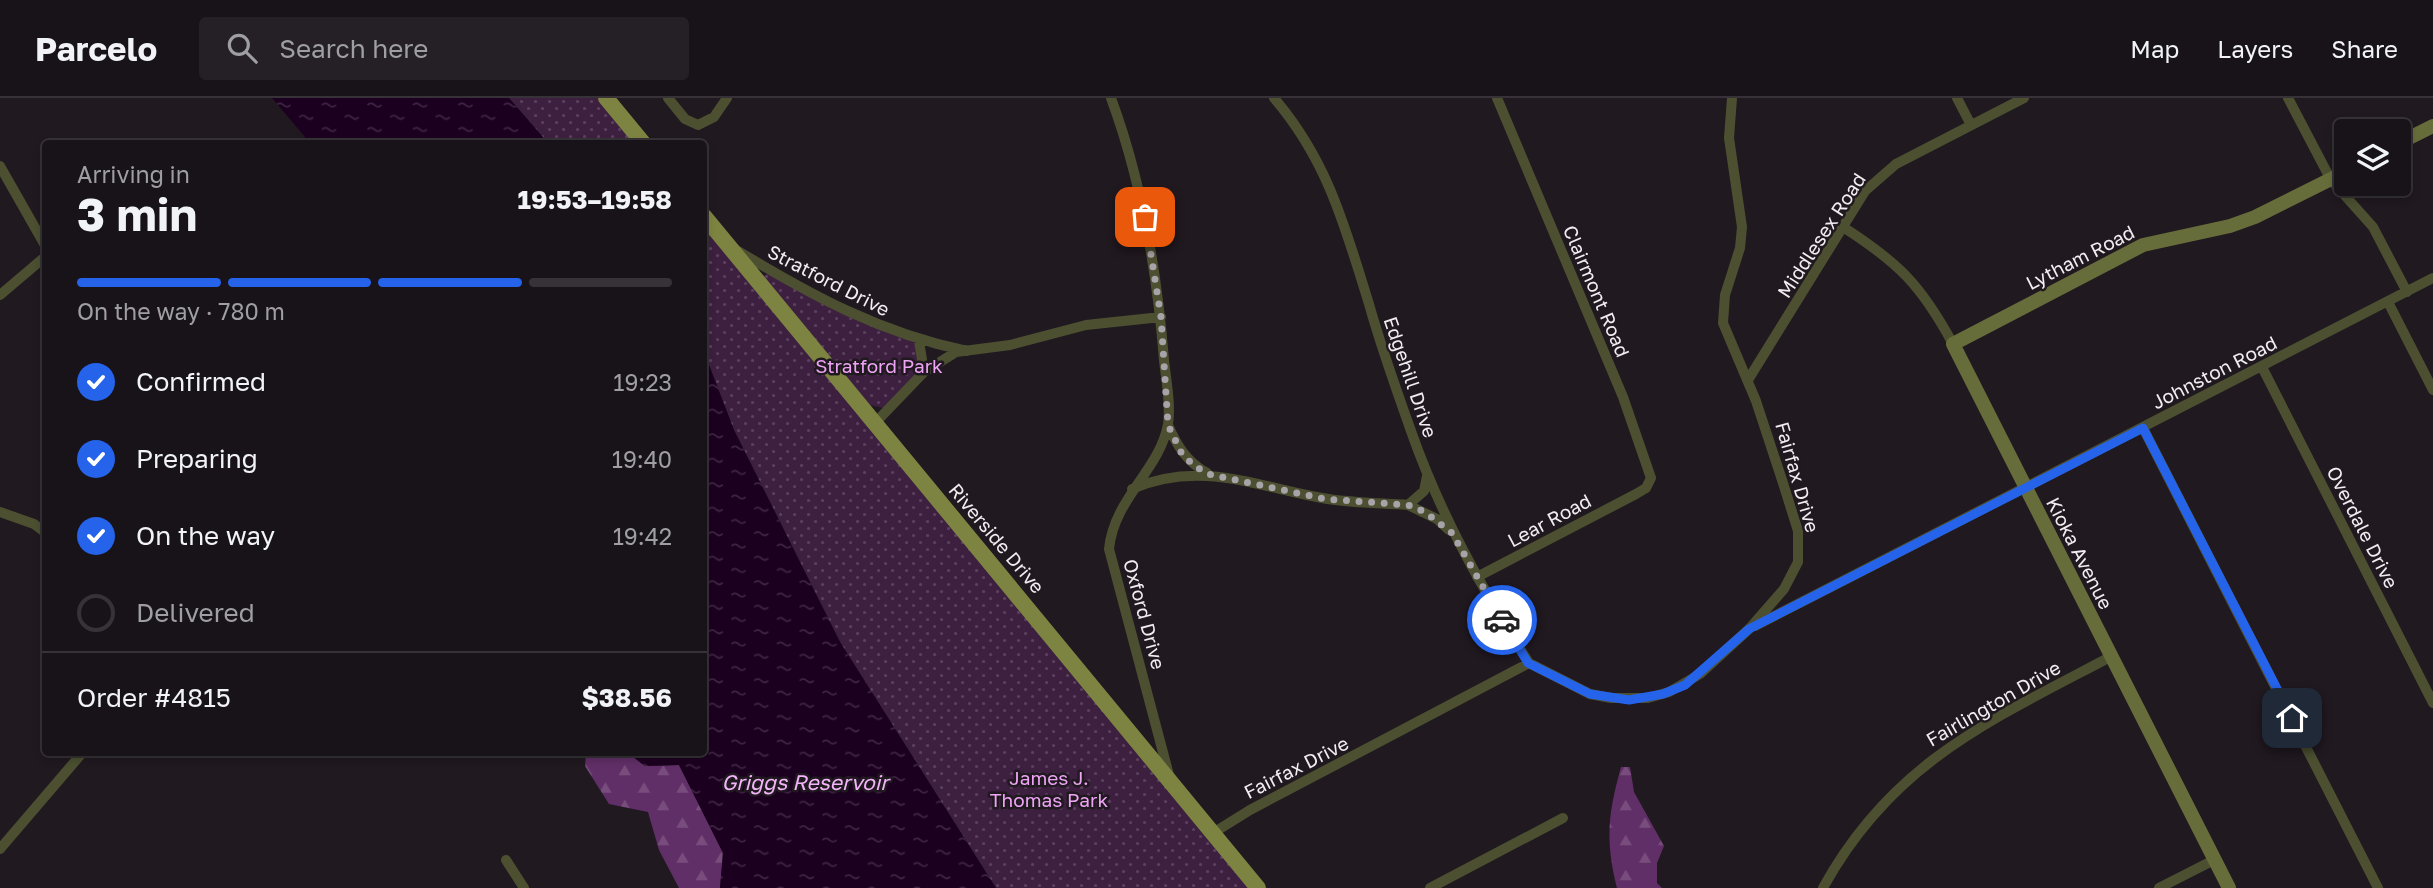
<!DOCTYPE html>
<html lang="en">
<head>
<meta charset="utf-8">
<style>
  body { margin:0; font-family:"Golos Text",sans-serif; background:#252025; color:#f1f3f6; height:100vh; display:flex; flex-direction:column; font-size:26px; white-space:nowrap }
  * { box-sizing:border-box; margin:0 }
  p { font-size:23px; color:#9f9ea2 }
  .icon { flex:none; width:38px; height:38px; fill:none; stroke:currentColor; stroke-width:2; stroke-linecap:round; stroke-linejoin:round }
  .map { position:relative; flex:1; overflow:hidden }
  .side { position:absolute; left:42px; top:42px; width:665px; height:616px; display:flex; flex-direction:column; background:#181318; border-radius:7px; box-shadow:0 4px 10px #0003,0 0 0 2px #363237 }
  .side>* { flex:none }
  .fabs { position:absolute; left:2334px; top:21px; display:grid; gap:14px }
  .fabs a { display:grid; place-items:center; width:77px; height:77px; border-radius:7px; background:#181318; box-shadow:0 4px 10px #0003,0 0 0 2px #363237; font-size:35px }
  .pin { position:absolute; display:grid; place-items:center; width:60px; height:60px; color:#fff; margin:-30px; border-radius:14px; box-shadow:0 4px 10px #0006 }
  .courier { position:absolute; display:grid; place-items:center; width:70px; height:70px; margin:-35px; border:5px solid #2563eb; border-radius:50%; background:#fff; color:#222; box-shadow:0 2px 9px #0007 }
  .summary em { font-style:normal; font-weight:700 }
  .summary div { display:flex; flex-direction:column-reverse }
  .summary { display:flex; align-items:center; justify-content:space-between; height:119px; padding:0 35px }
  h1 { font-size:46px; font-weight:700; line-height:52px }
  .bar { display:grid; grid-template-columns:repeat(4,1fr); gap:10px 7px; align-content:center; height:84px; padding:0 35px }
  .bar i { height:9px; border-radius:5px; background:#363237 }
  .bar .active { background:#2563eb }
  .bar p { grid-column:span 4 }
  .line { display:flex; align-items:center; gap:18px; padding:0 35px; border-top:2px solid #363237 }
  .line div { flex:1 }
  ol { padding:0 35px; list-style:none }
  li { display:flex; align-items:center; gap:21px; height:77px }
  li p { margin-inline-start:auto }
  li .icon { padding:7px; border-radius:50%; background:#2563eb; color:#fff; stroke-width:4 }
  li:last-child { color:#9f9ea2 }
  li i { width:38px; height:38px; border:4px solid #363237; border-radius:50% }
  header { display:flex; align-items:center; gap:42px; box-sizing:border-box; height:98px; padding:0 35px; background:#181318; border-bottom:2px solid #363237 }
  header strong { font-size:33px }
  nav { display:flex; gap:38px; margin-inline-start:auto; font-size:24px }
  .search { width:490px; height:63px; background:#252025; display:flex; align-items:center; gap:18px; box-sizing:border-box; padding:0 24px; border-radius:7px; color:#9f9ea2; font-size:26px }
  .map>svg:first-child { display:block }
</style>
</head>
<body>
<header>
<strong>Parcelo</strong>
<div class="search"><svg class="icon" aria-label="search" viewBox="0 0 24 24"><circle cx="10" cy="10" r="6"/><path d="M15 15l6 6"/></svg>Search here</div>
<nav><a>Map</a><a>Layers</a><a>Share</a></nav>
</header>
<div class="map">
<svg width="2433" height="790" viewBox="0 0 2433 790">
  <defs>
    <pattern id="forest-firs" width="22" height="20" patternUnits="userSpaceOnUse" patternTransform="scale(1.75)"><rect width="22" height="20" fill="#612f67"/><path d="M5 1l3.5 6h-7zM16 11l3.5 6h-7z" fill="#784d7d"/></pattern>
    <pattern id="park-dots" width="8" height="8" patternUnits="userSpaceOnUse" patternTransform="scale(1.75)"><rect width="8" height="8" fill="#3d1f40"/><path d="M2 2h.1M6 6h.1" fill="none" stroke="#5a405c" stroke-width="1.8" stroke-linecap="round"/></pattern>
    <pattern id="water-ripples" width="26" height="14" patternUnits="userSpaceOnUse" patternTransform="scale(1.75)"><rect width="26" height="14" fill="#1c0020"/><path d="M2 4q2-2 4 0t4 0M15 11q2-2 4 0t4 0" fill="none" stroke="#3d2641"/></pattern>
  </defs>
  <rect width="100%" height="100%" fill="#201920"/>
  <path fill="url(#forest-firs)" d="M586 654 628 655 645 668 679 667 723 755 720 790H679L659 752 648 714 609 706 585 668Z
    M1621 669H1630L1634 694 1664 748 1657 765V785L1662 790H1617C1605 742 1608 716 1621 669Z"/>
  <path fill="url(#park-dots)" d="M509 0H606L644 45H548Z
    M704 118 1258 790H996L840 544 734 332 704 254Z
    M769 175 832 211 915 245 920 273 883 310 870 307 763 178Z"/>
  <path fill="url(#water-ripples)" d="M272 0H509L548 45H310Z
    M704 254 734 332 840 544 996 790H720L723 755 679 667 645 668 628 655 704 654Z"/>
  <g fill="none" stroke-linecap="round" stroke-linejoin="round">
    <path stroke="#4c5031" stroke-width="10" d="M668 0 685 21 698 27 714 19 727 0
      M1111 0C1142 84 1157 173 1164 262 1166 282 1171 306 1168 326 1160 372 1114 400 1109 451L1169 677
      M1274 0C1328 63 1345 129 1369 206 1381 249 1396 291 1411 333 1440 416 1482 491 1529 565
      M1957 0 1971 27
      M2288 0 2331 82 2373 129 2407 194
      M0 68 46 149
      M1843 129C1899 165 1921 187 1953 246
      M738 153C813 198 880 235 967 253
      M0 197 46 158
      M2388 204 2433 292
      M2262 269 2433 605
      M924 274 956 254 1010 247 1086 227 1161 219
      M1748 282 1865 93 1896 66 2024 0
      M875 325 924 274 919 243
      M1168 327C1177 348 1187 364 1207 375
      M2143 330 2378 790
      M1132 391C1199 362 1255 388 1322 400 1350 405 1380 405 1408 407L1424 393 1427 378
      M1408 407 1437 421 1449 432
      M0 414 34 426 46 435
      M1477 479 1636 396 1646 390 1651 380 1623 299 1497 0
      M1755 528 2433 180
      M1213 735 1250 712 1529 565 1590 596 1611 600H1648L1669 594 1700 576 1749 531 1784 491 1798 464V433L1783 385 1756 303 1723 225 1725 197 1740 150 1742 129 1729 40 1732 0
      M0 751 83 654
      M506 762 524 790
      M1430 790 1563 720
      M1823 790C1892 664 1991 622 2112 558
      M2159 790 2214 762"/>
    <path stroke="#676d3a" stroke-width="14" d="M2399 45 2433 28
      M2229 790 1953 246 2143 147 2230 128 2255 119 2347 73"/>
    <path stroke="#7d8441" stroke-width="16" d="M606 0 644 46
      M704 118 1258 790"/>
  </g>
  <g fill="none" stroke-linecap="round" stroke-linejoin="round">
    <path stroke="#a8a3a8" stroke-width="7" stroke-dasharray="0 12.6" d="M1145 119 1161 219 1168 327 1181 354 1193 367 1208 376 1325 401 1408 407 1425 414 1452 435 1502 522"/>
    <path stroke="#2563eb" stroke-width="9" d="M1502 522 1528 565 1590 596 1629 602 1663 596 1685 587 1749 531 2143 330 2292 620"/>
  </g>
  <g text-anchor="middle" dominant-baseline="central" stroke-width="5" stroke-linejoin="round" paint-order="stroke">
    <g font-size="19" fill="#f1edf1" stroke="#201920">
      <text transform="translate(1821 137) rotate(-57)">Middlesex Road</text>
      <text transform="translate(2080 159) rotate(-27)">Lytham Road</text>
      <text transform="translate(829 182) rotate(27)">Stratford Drive</text>
      <text transform="translate(1597 193) rotate(67)">Clairmont Road</text>
      <text transform="translate(2214 274) rotate(-27)">Johnston Road</text>
      <text transform="translate(1411 279) rotate(71)">Edgehill Drive</text>
      <text transform="translate(1798 379) rotate(74)">Fairfax Drive</text>
      <text transform="translate(1549 422) rotate(-28)">Lear Road</text>
      <text transform="translate(2363 429) rotate(63)">Overdale Drive</text>
      <text transform="translate(997 440) rotate(50)">Riverside Drive</text>
      <text transform="translate(2080 455) rotate(63)">Kioka Avenue</text>
      <text transform="translate(1145 516) rotate(75)">Oxford Drive</text>
      <text transform="translate(1993 605) rotate(-30)">Fairlington Drive</text>
      <text transform="translate(1296 669) rotate(-27)">Fairfax Drive</text>
    </g>
    <g font-size="19" fill="#efa4f6" stroke="#201920">
      <text x="879" y="267">Stratford Park</text>
      <text x="1049" y="679">James J.<tspan x="1049" dy="22">Thomas Park</tspan></text>
    </g>
    <g font-size="21" font-style="italic" fill="#f1b5f7" stroke="#201920">
      <text x="805" y="684">Griggs Reservoir</text>
    </g>
  </g>
</svg>
<div class="fabs">
<a><svg class="icon" aria-label="layers" viewBox="0 0 24 24"><path d="M12 4l9 5-9 5-9-5zM3 14l9 5 9-5"/></svg></a>
</div>
<div class="pin" style="left:1145px;top:119px;background:#ea580c"><svg class="icon" aria-label="bag" viewBox="0 0 24 24"><path d="M5 8h14l-1 12H6zM9 8a3 3 0 0 1 6 0"/></svg></div>
<div class="pin" style="left:2292px;top:620px;background:#1f2937"><svg class="icon" aria-label="home" viewBox="0 0 24 24"><path d="M3 11l9-7 9 7M6 9v11h12V9"/></svg></div>
<div class="courier" style="left:1502px;top:522px"><svg class="icon" aria-label="car" viewBox="0 0 24 24"><path d="M5 17H2v-5l4-1 3-4h7l3 4 3 1v5h-3M9 17h6M6 11h13"/><circle cx="7" cy="17" r="2"/><circle cx="17" cy="17" r="2"/></svg></div>
<section class="side">
<div class="summary"><div><h1>3 min</h1><p>Arriving in</p></div><em>19:53–19:58</em></div>
<div class="bar"><i class="active"></i><i class="active"></i><i class="active"></i><i></i><p>On the way · 780 m</p></div>
<ol>
<li><svg class="icon" aria-label="check" viewBox="0 0 24 24"><path d="M5 12l5 5 9-10"/></svg>Confirmed<p>19:23</p></li>
<li><svg class="icon" aria-label="check" viewBox="0 0 24 24"><path d="M5 12l5 5 9-10"/></svg>Preparing<p>19:40</p></li>
<li><svg class="icon" aria-label="check" viewBox="0 0 24 24"><path d="M5 12l5 5 9-10"/></svg>On the way<p>19:42</p></li>
<li><i></i>Delivered</li>
</ol>
<div class="line" style="height:91px"><div>Order #4815</div><b>$38.56</b></div>
</section>
</div>
</body>
</html>
